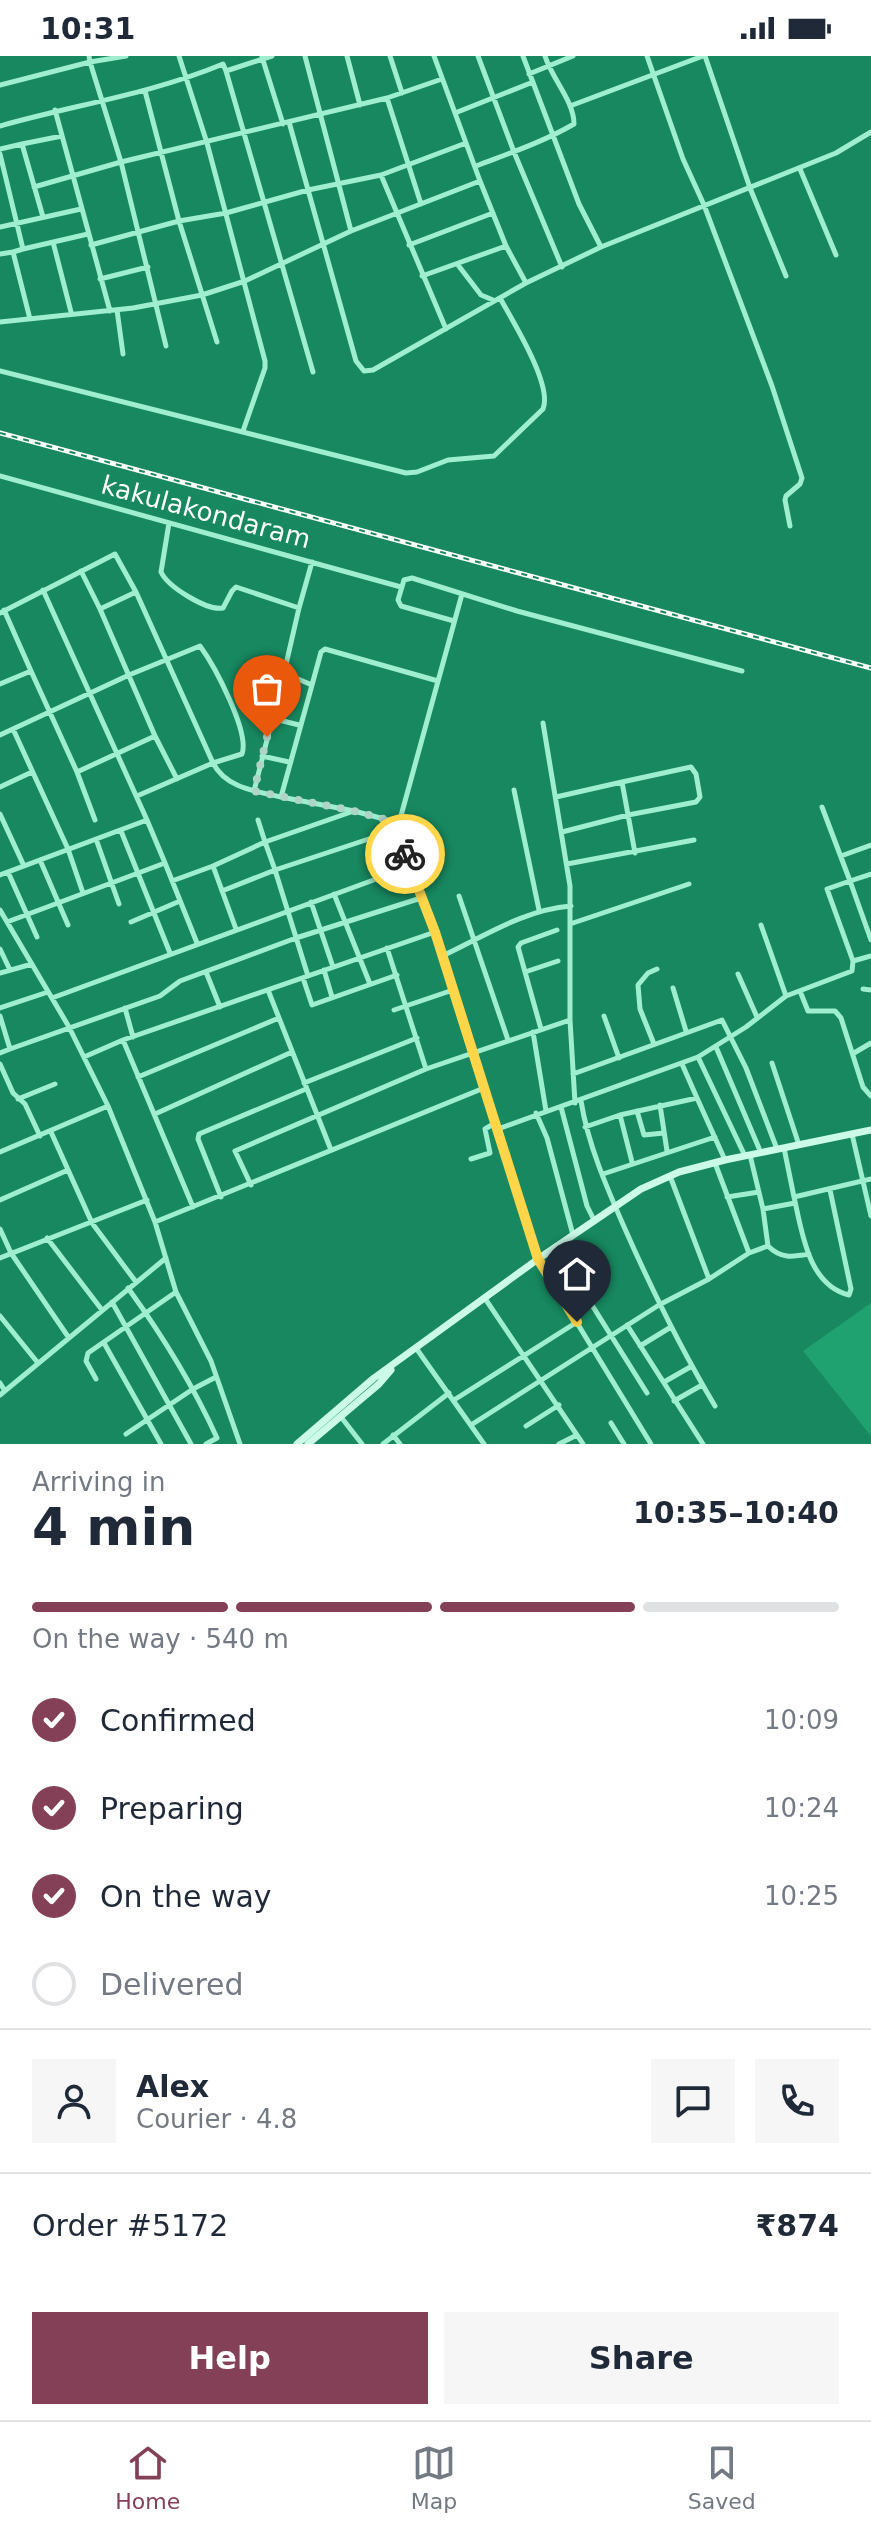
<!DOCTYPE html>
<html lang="en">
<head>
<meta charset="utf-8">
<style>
  body { margin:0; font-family:"DejaVu Sans",sans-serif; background:#f6f6f7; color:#1f2937; height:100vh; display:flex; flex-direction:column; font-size:30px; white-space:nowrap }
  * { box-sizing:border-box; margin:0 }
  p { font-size:26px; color:#747a83 }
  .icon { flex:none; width:44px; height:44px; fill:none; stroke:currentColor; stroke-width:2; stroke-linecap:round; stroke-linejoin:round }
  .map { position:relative; height:1388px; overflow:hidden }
  .details { display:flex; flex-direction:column; background:#fff; flex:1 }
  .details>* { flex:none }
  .pin { position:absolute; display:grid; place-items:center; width:68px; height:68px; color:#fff; margin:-82px -34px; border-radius:50% 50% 50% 0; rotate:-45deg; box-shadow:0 0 8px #0007 }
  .pin .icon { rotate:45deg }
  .courier { position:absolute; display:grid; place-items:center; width:80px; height:80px; margin:-40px; border:6px solid #ffd54a; border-radius:50%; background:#fff; color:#222; box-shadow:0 2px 10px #0007 }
  .head em { font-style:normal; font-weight:800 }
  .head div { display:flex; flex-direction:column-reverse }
  .head { display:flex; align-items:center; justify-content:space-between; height:136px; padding:0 32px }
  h1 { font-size:52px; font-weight:800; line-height:60px }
  .bar { display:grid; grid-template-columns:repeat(4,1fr); gap:12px 8px; align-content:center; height:96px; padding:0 32px }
  .bar i { height:10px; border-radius:6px; background:#e0e1e3 }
  .bar .active { background:#844057 }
  .bar p { grid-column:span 4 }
  .line { display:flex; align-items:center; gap:20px; padding:0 32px; border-top:2px solid #e0e1e3 }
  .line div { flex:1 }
  .round { display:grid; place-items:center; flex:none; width:84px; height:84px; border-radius:0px; background:#f6f6f7 }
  ol { padding:0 32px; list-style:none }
  li { display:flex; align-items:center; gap:24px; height:88px }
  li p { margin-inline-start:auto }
  li .icon { padding:8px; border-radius:50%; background:#844057; color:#fff; stroke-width:4 }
  li:last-child { color:#747a83 }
  li i { width:44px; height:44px; border:4px solid #e0e1e3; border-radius:50% }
  .primary-button { display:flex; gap:16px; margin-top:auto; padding:16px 32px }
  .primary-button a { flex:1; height:92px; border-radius:0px; background:#844057; color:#fff; font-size:32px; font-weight:800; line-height:92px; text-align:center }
  .primary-button a+a { background:#f6f6f7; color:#1f2937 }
  .status { display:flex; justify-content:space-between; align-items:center; height:56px; padding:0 40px; background:#fff; direction:ltr }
  .status svg { height:22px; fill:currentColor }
  .tabs { display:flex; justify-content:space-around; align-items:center; height:112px; border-top:2px solid #e0e1e3; background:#fff; font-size:22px; color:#747a83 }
  .tabs a { display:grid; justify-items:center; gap:4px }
  .tabs .active { color:#844057 }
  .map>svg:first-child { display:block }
</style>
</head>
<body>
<div class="status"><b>10:31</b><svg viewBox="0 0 49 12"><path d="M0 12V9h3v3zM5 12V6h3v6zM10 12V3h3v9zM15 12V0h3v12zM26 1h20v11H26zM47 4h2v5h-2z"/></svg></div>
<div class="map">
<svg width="871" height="1388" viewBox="0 0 871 1388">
  <rect width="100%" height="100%" fill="#17885f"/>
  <path fill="#1fa170" d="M871 1247V1380L803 1295Z"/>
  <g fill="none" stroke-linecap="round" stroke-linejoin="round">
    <path stroke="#9eeecf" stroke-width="5" d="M179 0 207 87 265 305V312L243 375
      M305 0 351 175
      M347 0 360 49
      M390 0 402 37
      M478 0 514 96 562 211
      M523 0 579 148 601 191
      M647 0 683 103 704 149 772 330 802 422 800 428 786 440 785 444 790 470
      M705 0 750 132 786 220
      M262 1 283 68
      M226 15 313 316
      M529 18 573 0
      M0 29 90 6 89 0
      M145 35 179 165 217 286
      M387 42 421 148
      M570 50 703 0
      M55 54 110 255
      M455 57 533 26
      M289 66 356 305 364 315 373 314 526 227 601 191 836 97 871 76
      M0 70C74 49 151 38 223 8L226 15 272 0
      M22 88 62 80
      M0 93 22 88 43 161
      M0 98 23 193 13 196 30 263
      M476 110C510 97 543 86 574 68 574 45 552 23 545 0
      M800 113 836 199
      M381 119 446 273
      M480 125 506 190 526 227
      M34 131 121 106 90 6 126 0
      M0 171 81 153
      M53 186 71 256
      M91 189 179 165 226 157 308 134 381 119 466 87
      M409 189 493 157
      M23 193 88 178
      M0 198 13 196
      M458 209 481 239 493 244
      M422 220 506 190
      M100 223 148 211
      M117 254 123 298
      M0 266 133 252 202 239 245 225 351 175 480 125 434 0
      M166 290 121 106 387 42 442 23
      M0 315 406 417 417 416 448 404 494 400 543 353C553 329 512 264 500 242
      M0 420 401 531
      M169 467 161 516C168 531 207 555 223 552L232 535 236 531 299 552 284 617 312 629 281 741 354 755 399 767
      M136 536 213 707 137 740
      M462 538 399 767 409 811 435 876 538 1203 651 1388
      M299 552 312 506
      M0 557 115 498 136 536 100 553
      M454 565 401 550 398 544 404 524 412 522 517 555 742 615
      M31 615 77 716 95 764
      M0 628 31 615 4 554
      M312 629 321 596 325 593 438 625
      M271 662 299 669
      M543 667 570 830V964L575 1047
      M13 673 68 793 83 837
      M0 679 129 619 200 590C214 609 250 676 242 698L213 707C226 732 255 735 281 741
      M155 680 177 723
      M262 700 289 706
      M77 716 155 680 100 553 81 515
      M0 731 32 716
      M514 734 539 854
      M254 735 284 617
      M556 741 622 726
      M0 758 24 810
      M147 764 165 807
      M121 775 170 897
      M562 776 628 759 696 746 700 741 696 718 691 711 622 726 635 797
      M96 783 119 848
      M841 800 871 789
      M40 804 68 869
      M567 808 694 784
      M213 810 236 873
      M8 816 37 881
      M871 818 850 825 871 884
      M0 819 147 764 43 534
      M172 825 213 810 265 786 258 764
      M222 835 275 814 265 786 351 756
      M334 838 370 928
      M459 840 508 984
      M311 846 333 911
      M0 854 69 971 108 1050 155 1166 176 1236 211 1305 240 1388
      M7 866 165 807 197 887
      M131 866 180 845
      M570 868 689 828
      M761 869 786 940
      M387 892 426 1013
      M0 893 10 914
      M442 900C485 880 523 854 571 850
      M853 905 871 900
      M324 914 332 941
      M206 916 220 951
      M525 916 558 905
      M0 917 32 908
      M738 918 757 961
      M308 920 275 814 399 773
      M303 922 312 949 397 919
      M673 932 686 975
      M863 933 871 934
      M268 934 331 1094
      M800 935 808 955H835L841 962 863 1031 871 1040
      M52 942 409 811
      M0 952 48 936
      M125 952 133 981
      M394 954 453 934
      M0 960 10 993 160 940 180 925 296 882 421 842
      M604 960 619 1002
      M541 973 518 891 521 887 557 874
      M533 976 546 1055
      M123 984 193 1151
      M654 988 640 953 638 929 648 917 657 913
      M716 991 761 1097
      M0 997 10 993
      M854 997 871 987
      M84 1001 123 984 435 876
      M698 1001 745 1100
      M772 1007 799 1089
      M0 1008 13 1037 25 1048 40 1080
      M682 1008 697 1042
      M573 1018 722 964 746 1012 777 1093
      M138 1021 279 962
      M304 1027 417 982
      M18 1043 55 1028
      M581 1045C588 1089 607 1132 625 1173 652 1234 681 1293 715 1350
      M660 1049 667 1095
      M561 1051 587 1150 594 1164
      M637 1055 644 1079 664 1077
      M536 1057 547 1082 573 1179
      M155 1058 292 996
      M620 1059 632 1106
      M585 1071 620 1059 697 1042 725 1104
      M498 1073 698 1001 746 971 786 940 852 915 853 905 827 833 850 825 822 751
      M51 1076 92 1167 136 1226
      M852 1078 871 1160
      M784 1092 794 1141 871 1123
      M0 1096 108 1050
      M750 1099 763 1153 795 1147
      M471 1103 490 1097 485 1073 495 1067
      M715 1107 749 1197
      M603 1118 715 1081
      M251 1129 235 1095 426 1013 570 964
      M221 1141 198 1083 199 1078 306 1033
      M727 1141 759 1136
      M794 1141C802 1176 808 1229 849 1239L851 1233 830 1134
      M0 1144 68 1114
      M763 1153 768 1190C781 1203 792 1201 809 1198
      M155 1166 484 1032
      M0 1173 11 1197 69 1282 166 1202
      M47 1182 102 1254
      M555 1190 647 1337
      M0 1202 147 1144
      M709 1223 749 1197 768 1190
      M128 1232C162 1279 193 1329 217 1382L206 1388
      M484 1241 583 1388
      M112 1246 191 1388
      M0 1260 38 1307
      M627 1269 703 1388
      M104 1287 161 1388
      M640 1290 671 1271
      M416 1292 484 1388
      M96 1323 86 1305 88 1297 176 1236
      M664 1326 692 1310
      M0 1327 5 1335
      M0 1339 69 1282
      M454 1344 577 1266
      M674 1345 702 1329
      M341 1361 362 1388
      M611 1367 624 1388
      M471 1369 659 1249 709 1223 670 1120
      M526 1370 559 1349
      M126 1378 193 1333 216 1321
      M393 1379 400 1388
      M383 1388 449 1337
      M559 1388 577 1379"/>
    <path stroke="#cbfae9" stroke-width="7" d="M297 1388 374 1322 538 1203 641 1133 679 1116 725 1104 871 1074
      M308 1388 379 1328 391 1314"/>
    <g stroke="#fff" stroke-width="5">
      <path id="rail" d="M0 377 871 612"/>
    </g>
    <use href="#rail" stroke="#17885f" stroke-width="2" stroke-dasharray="6" stroke-linecap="butt"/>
  </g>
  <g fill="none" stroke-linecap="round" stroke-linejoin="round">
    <path stroke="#aed5c7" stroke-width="8" stroke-dasharray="0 14.4" d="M267 681 254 735 354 755 399 767 405 798"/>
    <path stroke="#ffd54a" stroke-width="10" d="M405 798 435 876 538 1203 577 1266"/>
  </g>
  <g text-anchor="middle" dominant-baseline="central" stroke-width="8" stroke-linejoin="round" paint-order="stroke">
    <g font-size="26" fill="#fff" stroke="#17885f">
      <text transform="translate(206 456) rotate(15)">kakulakondaram</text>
    </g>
  </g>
</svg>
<div class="pin" style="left:267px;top:681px;background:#ea580c"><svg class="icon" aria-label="bag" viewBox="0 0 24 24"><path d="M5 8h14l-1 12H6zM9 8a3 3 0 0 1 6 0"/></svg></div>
<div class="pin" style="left:577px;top:1266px;background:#1f2937"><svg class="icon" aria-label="home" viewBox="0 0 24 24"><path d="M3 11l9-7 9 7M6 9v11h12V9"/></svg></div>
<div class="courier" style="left:405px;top:798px"><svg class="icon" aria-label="bike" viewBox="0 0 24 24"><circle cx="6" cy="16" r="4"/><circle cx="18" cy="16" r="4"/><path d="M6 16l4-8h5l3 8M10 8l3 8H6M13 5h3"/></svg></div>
</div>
<section class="details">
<div class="head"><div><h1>4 min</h1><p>Arriving in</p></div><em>10:35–10:40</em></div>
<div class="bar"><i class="active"></i><i class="active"></i><i class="active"></i><i></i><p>On the way · 540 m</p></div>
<ol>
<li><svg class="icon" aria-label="check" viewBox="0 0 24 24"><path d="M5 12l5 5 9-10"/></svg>Confirmed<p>10:09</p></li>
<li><svg class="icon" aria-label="check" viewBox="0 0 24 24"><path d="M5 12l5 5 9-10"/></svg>Preparing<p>10:24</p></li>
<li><svg class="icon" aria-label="check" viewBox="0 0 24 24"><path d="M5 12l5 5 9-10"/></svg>On the way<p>10:25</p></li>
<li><i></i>Delivered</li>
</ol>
<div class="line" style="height:144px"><a class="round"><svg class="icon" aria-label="person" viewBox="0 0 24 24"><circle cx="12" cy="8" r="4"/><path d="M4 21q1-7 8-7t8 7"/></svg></a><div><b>Alex</b><p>Courier · 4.8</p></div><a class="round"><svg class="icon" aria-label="chat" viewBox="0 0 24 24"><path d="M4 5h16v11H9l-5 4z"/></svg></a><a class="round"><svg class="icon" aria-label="phone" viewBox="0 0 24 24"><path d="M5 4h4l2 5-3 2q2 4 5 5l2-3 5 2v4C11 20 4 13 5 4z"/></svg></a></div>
<div class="line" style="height:104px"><div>Order #5172</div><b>₹874</b></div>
<div class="primary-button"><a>Help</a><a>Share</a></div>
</section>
<nav class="tabs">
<a class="active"><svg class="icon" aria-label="home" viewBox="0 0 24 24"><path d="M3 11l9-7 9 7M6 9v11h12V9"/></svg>Home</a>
<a><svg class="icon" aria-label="map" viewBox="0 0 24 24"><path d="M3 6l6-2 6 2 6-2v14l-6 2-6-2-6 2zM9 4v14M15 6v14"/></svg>Map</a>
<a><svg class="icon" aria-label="saved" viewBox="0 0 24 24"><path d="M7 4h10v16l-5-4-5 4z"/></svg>Saved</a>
</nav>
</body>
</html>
